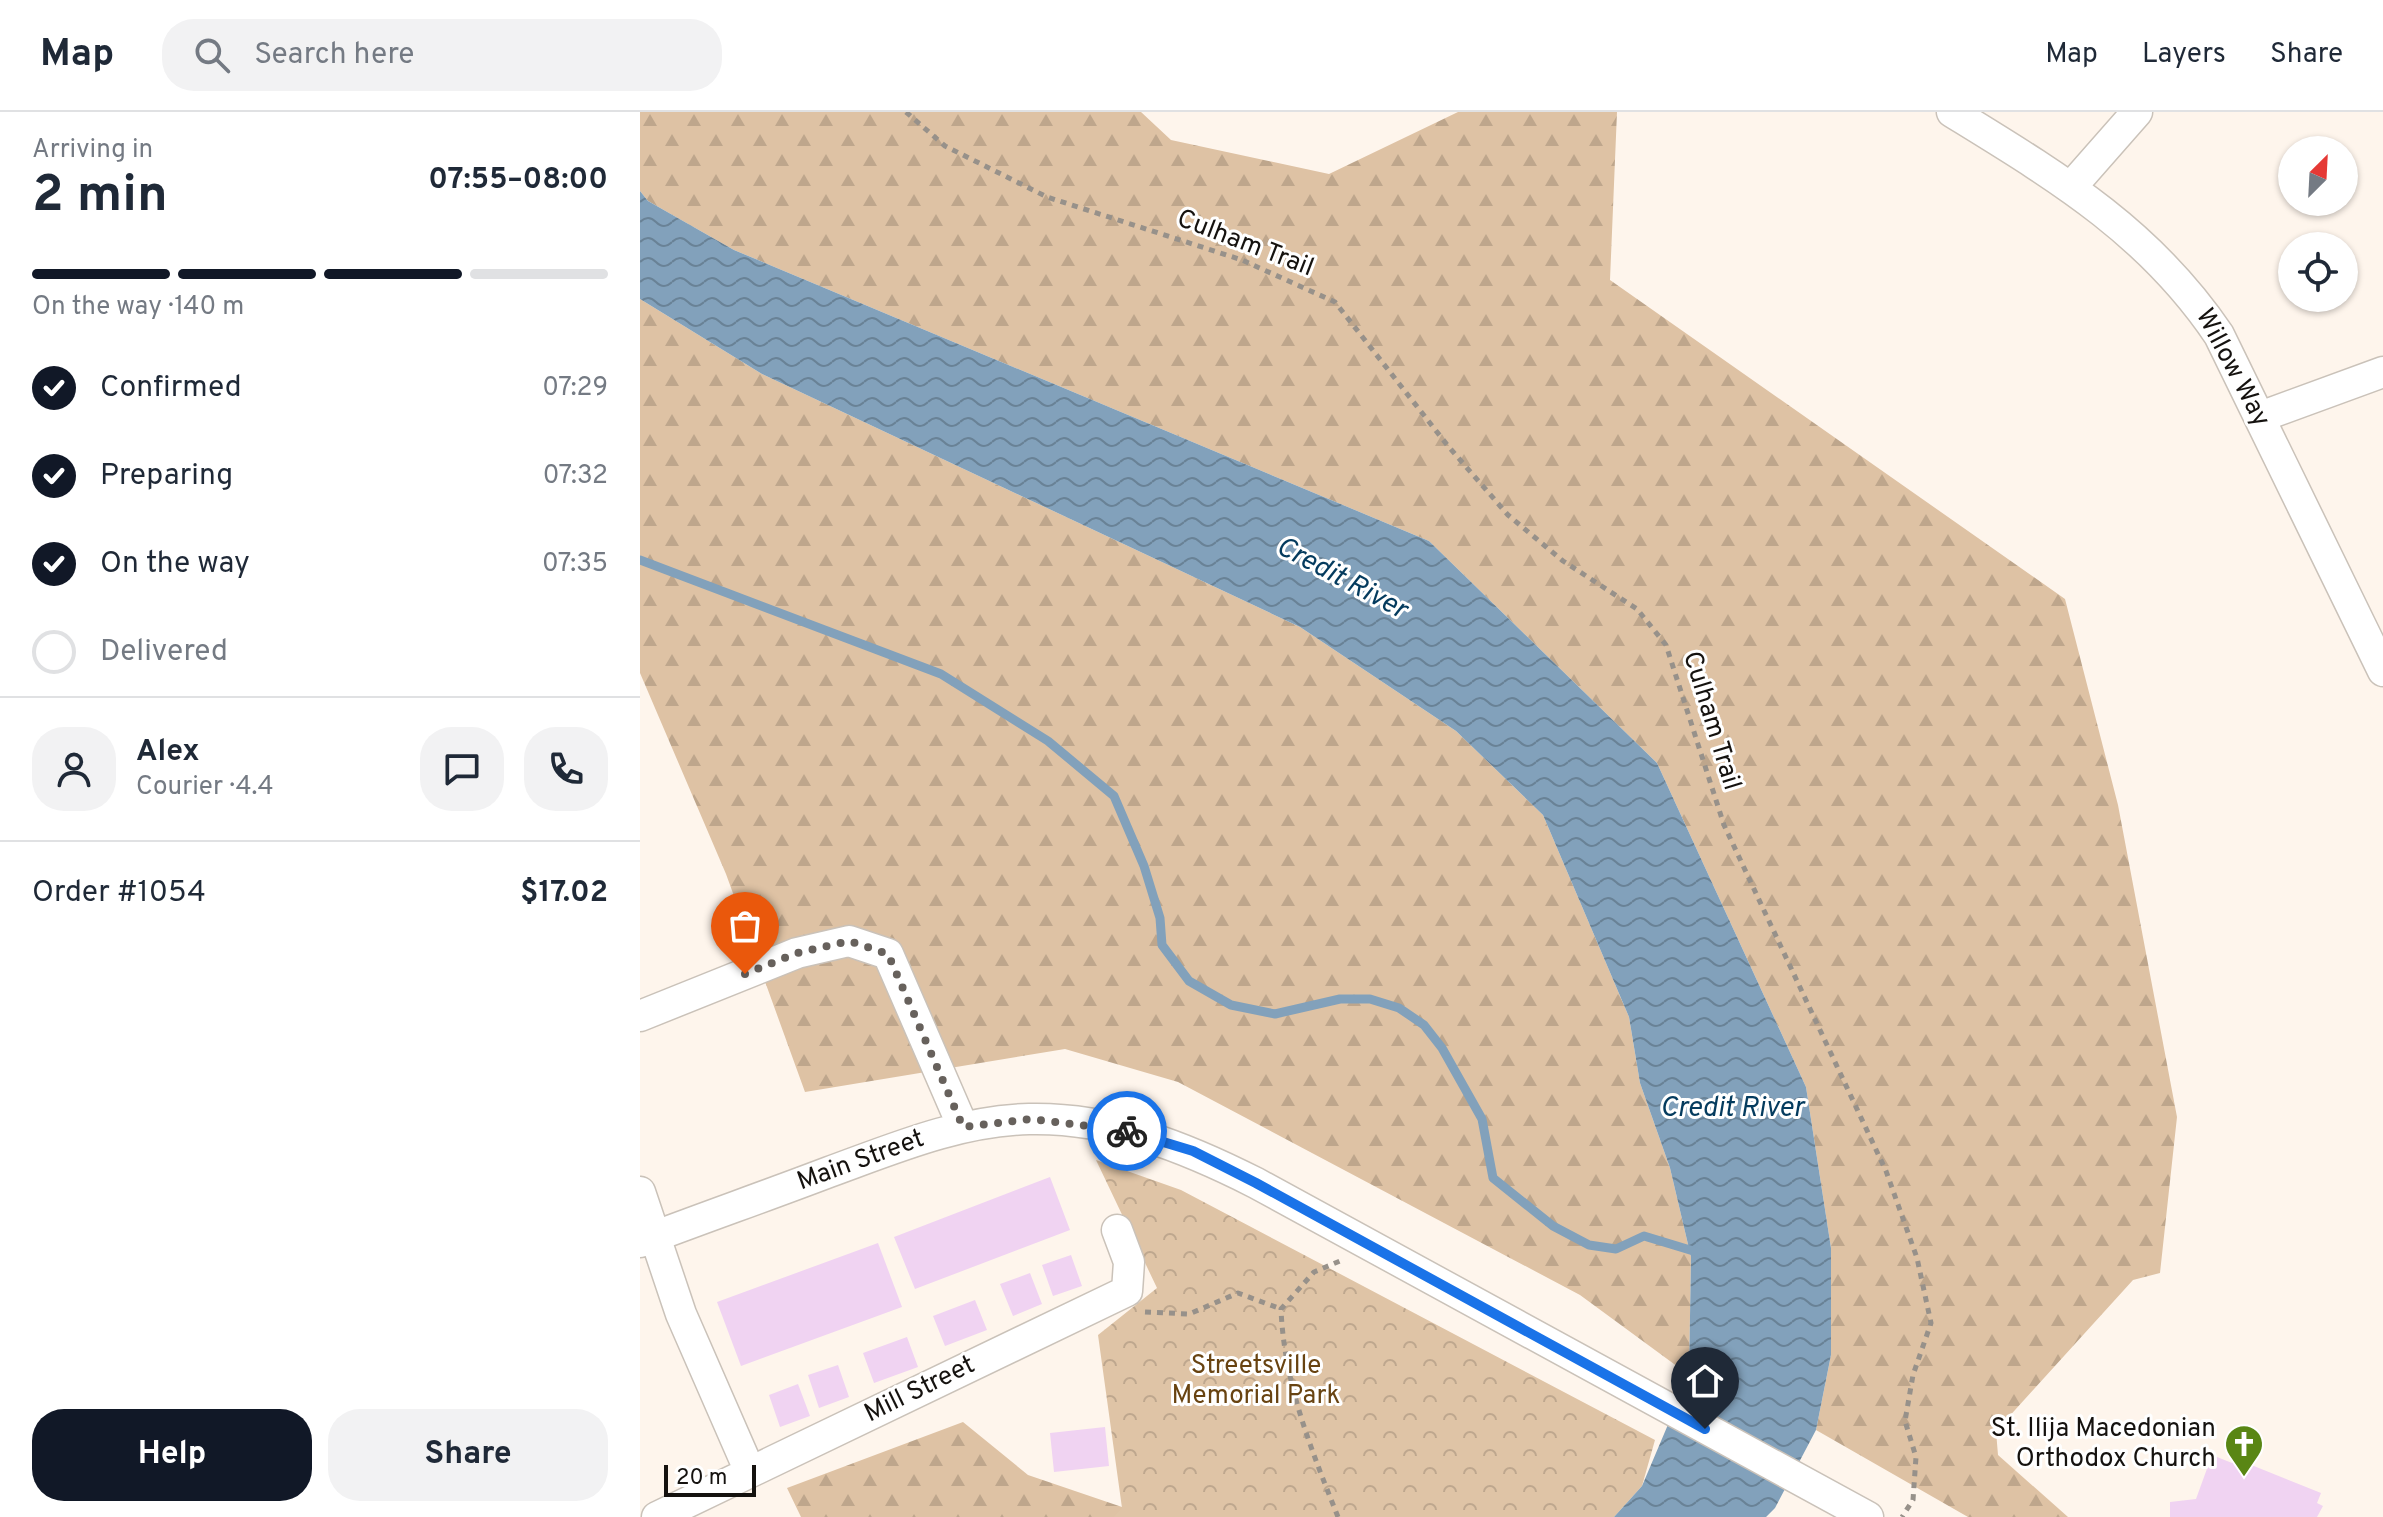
<!DOCTYPE html>
<html lang="en">
<head>
<meta charset="utf-8">
<style>
  body { margin:0; font-family:Overpass,sans-serif; background:#f2f2f3; color:#1f2937; height:100vh; display:flex; flex-direction:column; font-size:30px; white-space:nowrap }
  * { box-sizing:border-box; margin:0 }
  p { font-size:26px; color:#747a83 }
  .icon { flex:none; width:44px; height:44px; fill:none; stroke:currentColor; stroke-width:2; stroke-linecap:round; stroke-linejoin:round }
  .map { position:relative; flex:1; overflow:hidden }
  .drawer { display:flex; flex-direction:column; background:#fff; width:640px }
  .drawer>* { flex:none }
  .needle { width:52px; rotate:24deg }
  .fabs { position:absolute; left:1638px; top:24px; display:grid; gap:16px }
  .fabs a { display:grid; place-items:center; width:80px; height:80px; border-radius:50%; background:#fff; box-shadow:0 2px 6px #0004; font-size:40px }
  .scale { position:absolute; left:24px; bottom:20px; width:92px; box-sizing:border-box; padding-left:8px; border:4px solid #15120f; border-top:0; font-size:22px; line-height:28px; white-space:nowrap; color:#15120f; -webkit-text-stroke:6px #fff; paint-order:stroke }
  .pin { position:absolute; display:grid; place-items:center; width:68px; height:68px; color:#fff; margin:-82px -34px; border-radius:50% 50% 50% 0; rotate:-45deg; box-shadow:0 0 8px #0007 }
  .pin .icon { rotate:45deg }
  .courier { position:absolute; display:grid; place-items:center; width:80px; height:80px; margin:-40px; border:6px solid #1a73e8; border-radius:50%; background:#fff; color:#222; box-shadow:0 2px 10px #0007 }
  .headline em { font-style:normal; font-weight:700 }
  .headline div { display:flex; flex-direction:column-reverse }
  .headline { display:flex; align-items:center; justify-content:space-between; height:136px; padding:0 32px }
  h1 { font-size:52px; font-weight:700; line-height:60px }
  .bar { display:grid; grid-template-columns:repeat(4,1fr); gap:12px 8px; align-content:center; height:96px; padding:0 32px }
  .bar i { height:10px; border-radius:6px; background:#e0e1e3 }
  .bar .current { background:#111827 }
  .bar p { grid-column:span 4 }
  .line { display:flex; align-items:center; gap:20px; padding:0 32px; border-top:2px solid #e0e1e3 }
  .line div { flex:1 }
  .round { display:grid; place-items:center; flex:none; width:84px; height:84px; border-radius:32px; background:#f2f2f3 }
  ol { padding:0 32px; list-style:none }
  li { display:flex; align-items:center; gap:24px; height:88px }
  li p { margin-inline-start:auto }
  li .icon { padding:8px; border-radius:50%; background:#111827; color:#fff; stroke-width:4 }
  li:last-child { color:#747a83 }
  li i { width:44px; height:44px; border:4px solid #e0e1e3; border-radius:50% }
  .cta { display:flex; gap:16px; margin-top:auto; padding:16px 32px }
  .cta a { flex:1; height:92px; border-radius:32px; background:#111827; color:#fff; font-size:32px; font-weight:700; line-height:92px; text-align:center }
  .cta a+a { background:#f2f2f3; color:#1f2937 }
  header { display:flex; align-items:center; gap:48px; box-sizing:border-box; height:112px; padding:0 40px; background:#fff; border-bottom:2px solid #e0e1e3 }
  header strong { font-size:38px }
  nav { display:flex; gap:44px; margin-inline-start:auto; font-size:28px }
  .search { width:560px; height:72px; background:#f2f2f3; display:flex; align-items:center; gap:20px; box-sizing:border-box; padding:0 28px; border-radius:32px; color:#747a83; font-size:30px }
  main { display:flex; flex:1; min-height:0 }
  .map>svg:first-child { display:block }
</style>
</head>
<body>
<header>
<strong>Map</strong>
<div class="search"><svg class="icon" aria-label="search" viewBox="0 0 24 24"><circle cx="10" cy="10" r="6"/><path d="M15 15l6 6"/></svg>Search here</div>
<nav><a>Map</a><a>Layers</a><a>Share</a></nav>
</header>
<main>
<section class="drawer">
<div class="headline"><div><h1>2 min</h1><p>Arriving in</p></div><em>07:55–08:00</em></div>
<div class="bar"><i class="current"></i><i class="current"></i><i class="current"></i><i></i><p>On the way · 140 m</p></div>
<ol>
<li><svg class="icon" aria-label="check" viewBox="0 0 24 24"><path d="M5 12l5 5 9-10"/></svg>Confirmed<p>07:29</p></li>
<li><svg class="icon" aria-label="check" viewBox="0 0 24 24"><path d="M5 12l5 5 9-10"/></svg>Preparing<p>07:32</p></li>
<li><svg class="icon" aria-label="check" viewBox="0 0 24 24"><path d="M5 12l5 5 9-10"/></svg>On the way<p>07:35</p></li>
<li><i></i>Delivered</li>
</ol>
<div class="line" style="height:144px"><a class="round"><svg class="icon" aria-label="person" viewBox="0 0 24 24"><circle cx="12" cy="8" r="4"/><path d="M4 21q1-7 8-7t8 7"/></svg></a><div><b>Alex</b><p>Courier · 4.4</p></div><a class="round"><svg class="icon" aria-label="chat" viewBox="0 0 24 24"><path d="M4 5h16v11H9l-5 4z"/></svg></a><a class="round"><svg class="icon" aria-label="phone" viewBox="0 0 24 24"><path d="M5 4h4l2 5-3 2q2 4 5 5l2-3 5 2v4C11 20 4 13 5 4z"/></svg></a></div>
<div class="line" style="height:104px"><div>Order #1054</div><b>$17.02</b></div>
<div class="cta"><a>Help</a><a>Share</a></div>
</section>
<div class="map">
<svg width="1743" height="1405" viewBox="0 0 1743 1405">
  <defs>
    <pattern id="forest-firs" width="22" height="20" patternUnits="userSpaceOnUse" patternTransform="scale(2)"><rect width="22" height="20" fill="#dec2a4"/><path d="M5 1l3.5 6h-7zM16 11l3.5 6h-7z" fill="#bea68c"/></pattern>
    <pattern id="park-crowns" width="20" height="18" patternUnits="userSpaceOnUse" patternTransform="scale(2)"><rect width="20" height="18" fill="#dfc4a6"/><path d="M2 6a3 3 0 1 1 6 0M12 15a3 3 0 1 1 6 0" fill="none" stroke="#bea78e"/></pattern>
    <pattern id="water-waves" width="16" height="10" patternUnits="userSpaceOnUse" patternTransform="scale(2)"><rect width="16" height="10" fill="#82a1bb"/><path d="M0 5q4-4 8 0t8 0" fill="none" stroke="#698296"/></pattern>
  </defs>
  <rect width="100%" height="100%" fill="#fef5ec"/>
  <path fill="url(#forest-firs)" d="M0 0H501L531 28 689 62 818 0H977L970 168 1425 487 1478 693 1537 1005 1520 1161 1493 1168 1356 1319 1358 1343 1428 1405H1328L1176 1318 1191 1243V1136L1166 975 1017 651 789 429 94 138 8 89 0 79Z
    M0 187 122 262 660 515 816 619 903 703 989 905 1000 971 1030 1056 1051 1145 1049 1263 940 1183 538 970 425 937 165 980 86 762 0 561Z
    M323 1310 388 1363 482 1395 928 1405H161L147 1376Z"/>
  <path fill="url(#park-crowns)" d="M456 1048 541 1078 1015 1328 1002 1374 974 1405H474L482 1396 458 1223 517 1176Z"/>
  <path fill="url(#water-waves)" d="M0 79 8 89 94 138 789 429 1017 651 1166 975 1191 1136V1243L1176 1318 1135 1396 1126 1405H974L1002 1374 1049 1263 1051 1145 1030 1056 1000 971 989 905 903 703 816 619 660 515 122 262 0 187Z"/>
  <g fill="none" stroke-linecap="round" stroke-linejoin="round">
    <path stroke="#82a1bb" stroke-width="9" d="M0 448 301 562 408 629 474 684 504 754 520 806 522 833 549 869 591 893 635 902 700 887H730L759 896 784 913 802 936 842 1007 853 1066 913 1114 949 1133 976 1137 1004 1124 1060 1141"/>
  </g>
  <path fill="#f0d3f2" d="M410 1065 430 1118 275 1177 254 1125Z
    M238 1131 262 1195 101 1254 77 1190Z
    M431 1143 442 1174 413 1184 402 1153Z
    M390 1161 402 1192 373 1204 360 1172Z
    M335 1188 347 1218 305 1234 293 1204Z
    M267 1225 278 1255 234 1271 223 1241Z
    M198 1253 209 1285 179 1296 168 1263Z
    M158 1272 170 1304 140 1315 129 1283Z
    M465 1315 469 1354 414 1360 410 1321Z
    M1572 1343 1592 1351 1594 1346 1681 1381 1677 1391 1683 1394 1677 1405H1530V1390L1556 1387Z"/>
  <g fill="none" stroke-linecap="round" stroke-linejoin="round">
    <g stroke="#cac2b9" stroke-width="33">
      <path id="minor" d="M1312 0C1416 64 1509 119 1579 223L1743 559
        M1432 74 1497 0
        M1620 305 1743 260
        M0 904 157 841 209 829 248 842 323 1015
        M0 1080 41 1202 110 1360
        M0 1130C63 1106 126 1084 189 1060 255 1036 318 1009 389 1007 470 1005 545 1035 616 1071L1228 1405
        M17 1405 487 1179 489 1150 477 1118"/>
    </g>
    <path stroke="#97918a" stroke-width="5" stroke-dasharray="6 6" stroke-linecap="butt" d="M266 0 305 34 407 85 602 148 695 190 808 334 868 403 923 449 997 497 1026 533 1084 713 1246 1059 1277 1146 1291 1211 1273 1263 1265 1309 1276 1345 1273 1388 1262 1405
      M505 1200 549 1202 598 1181 641 1197
      M698 1405C671 1337 644 1271 641 1197L674 1160 700 1149"/>
    <use href="#minor" stroke="#fff" stroke-width="30"/>
  </g>
  <g fill="none" stroke-linecap="round" stroke-linejoin="round">
    <path stroke="#67615c" stroke-width="8" stroke-dasharray="0 14.4" d="M105 862 157 841 209 829 248 842 323 1015 392 1007 487 1019"/>
    <path stroke="#1a73e8" stroke-width="10" d="M487 1019 553 1039 616 1071 1065 1317"/>
  </g>
  <defs>
    <g id="church-pin" transform="scale(2)"><path d="M0 17L-7.5 6A9.5 9.5 0 1 1 7.5 6Z" fill="#598614" stroke="#fff"/><path d="M-1.2-6h2.4v3.5h3.3v2.4h-3.3V6h-2.4V-.1h-3.3v-2.4h3.3Z" fill="#fff"/></g>
  </defs>
  <g fill-rule="evenodd">
    <use href="#church-pin" x="1604" y="1332"/>
  </g>
  <g text-anchor="middle" dominant-baseline="central" stroke-width="6" stroke-linejoin="round" paint-order="stroke">
    <g font-size="26" fill="#15120f" stroke="#fff">
      <text transform="translate(605 132) rotate(21)">Culham Trail</text>
      <text transform="translate(1592 256) rotate(62)">Willow Way</text>
      <text transform="translate(1071 609) rotate(73)">Culham Trail</text>
      <text transform="translate(221 1049) rotate(-20)">Main Street</text>
      <text transform="translate(280 1278) rotate(-26)">Mill Street</text>
    </g>
    <g font-size="26" fill="#684311" stroke="#fff">
      <text x="616" y="1254">Streetsville<tspan x="616" dy="30">Memorial Park</tspan></text>
    </g>
    <g font-size="26" fill="#15120f" stroke="#fff" text-anchor="end">
      <text x="1576" y="1317">St. Ilija Macedonian<tspan x="1576" dy="30">Orthodox Church</tspan></text>
    </g>
    <g font-size="28" font-style="italic" fill="#043b5e" stroke="#fff">
      <text transform="translate(701 467) rotate(28)">Credit River</text>
      <text x="1092" y="997">Credit River</text>
    </g>
  </g>
</svg>
<div class="fabs">
<a><svg class="needle" viewBox="-14 -14 28 28"><path d="M0-13l5 13h-10z" fill="#e53935"/><path d="M0 13l5-13h-10z" fill="#747a83"/></svg></a>
<a><svg class="icon" aria-label="locate" viewBox="0 0 24 24"><circle cx="12" cy="12" r="6"/><path d="M12 2v4M12 18v4M2 12h4M18 12h4"/></svg></a>
</div>
<div class="scale">20 m</div>
<div class="pin" style="left:105px;top:862px;background:#ea580c"><svg class="icon" aria-label="bag" viewBox="0 0 24 24"><path d="M5 8h14l-1 12H6zM9 8a3 3 0 0 1 6 0"/></svg></div>
<div class="pin" style="left:1065px;top:1317px;background:#1f2937"><svg class="icon" aria-label="home" viewBox="0 0 24 24"><path d="M3 11l9-7 9 7M6 9v11h12V9"/></svg></div>
<div class="courier" style="left:487px;top:1019px"><svg class="icon" aria-label="bike" viewBox="0 0 24 24"><circle cx="6" cy="16" r="4"/><circle cx="18" cy="16" r="4"/><path d="M6 16l4-8h5l3 8M10 8l3 8H6M13 5h3"/></svg></div>
</div>
</main>
</body>
</html>
